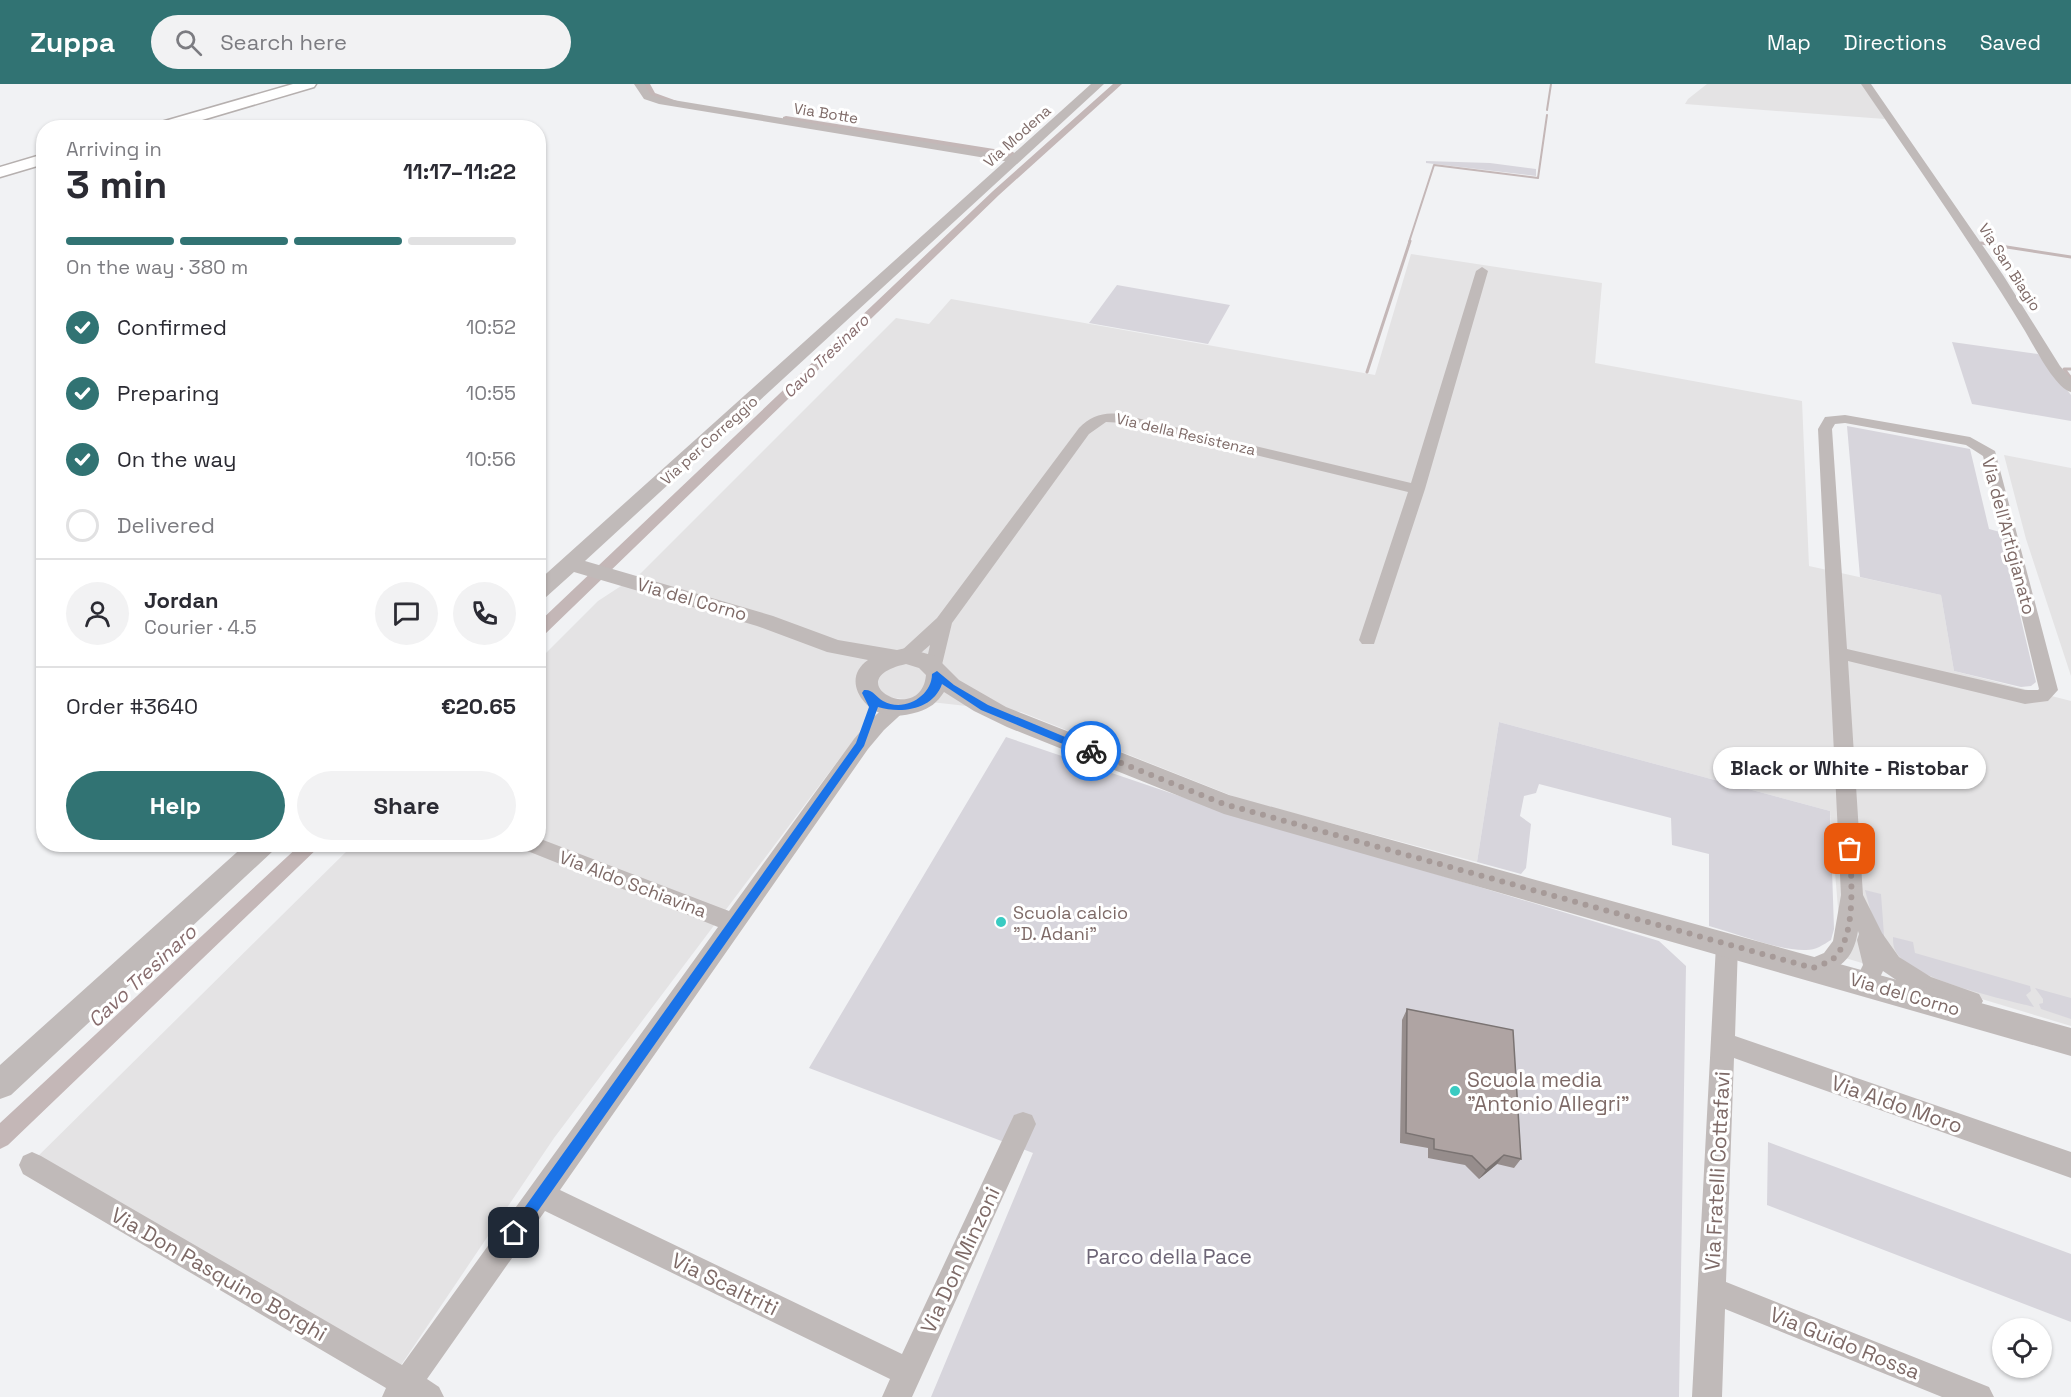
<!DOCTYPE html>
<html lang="en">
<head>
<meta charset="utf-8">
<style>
  body { margin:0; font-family:"Space Grotesk",sans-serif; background:#f2f2f3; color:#2b2b33; height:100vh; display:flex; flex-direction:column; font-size:22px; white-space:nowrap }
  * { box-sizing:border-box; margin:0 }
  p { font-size:20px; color:#7c7c81 }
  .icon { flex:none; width:33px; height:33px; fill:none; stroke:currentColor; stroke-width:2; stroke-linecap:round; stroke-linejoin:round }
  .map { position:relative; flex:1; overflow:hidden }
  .side { position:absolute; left:36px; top:36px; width:510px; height:732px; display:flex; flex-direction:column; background:#fff; border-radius:24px; box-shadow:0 2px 4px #0004 }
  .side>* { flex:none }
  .tools { position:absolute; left:1992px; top:1234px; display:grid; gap:12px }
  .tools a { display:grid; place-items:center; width:60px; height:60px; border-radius:50%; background:#fff; box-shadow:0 2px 4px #0004; font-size:30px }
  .pin { position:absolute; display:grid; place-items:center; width:51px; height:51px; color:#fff; margin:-26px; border-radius:12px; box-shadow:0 3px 9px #0006 }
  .courier { position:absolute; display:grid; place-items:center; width:60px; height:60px; margin:-30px; border:4px solid #1a73e8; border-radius:50%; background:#fff; color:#222; box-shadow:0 2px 8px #0007 }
  .bubble { position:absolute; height:42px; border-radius:21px; background:#fff; box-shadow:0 2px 4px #0004; font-size:20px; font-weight:700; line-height:42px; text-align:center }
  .head em { font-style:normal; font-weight:700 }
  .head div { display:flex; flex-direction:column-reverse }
  .head { display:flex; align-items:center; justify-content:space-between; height:102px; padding:0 30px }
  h1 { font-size:39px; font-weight:700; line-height:45px }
  .bar { display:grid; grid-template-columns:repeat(4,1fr); gap:9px 6px; align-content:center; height:72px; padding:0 30px }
  .bar i { height:8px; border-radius:4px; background:#e1e1e2 }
  .bar .selected { background:#317373 }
  .bar p { grid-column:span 4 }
  .line { display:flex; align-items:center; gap:15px; padding:0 30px; border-top:2px solid #e1e1e2 }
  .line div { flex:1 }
  .round { display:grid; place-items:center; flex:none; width:63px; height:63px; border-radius:32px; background:#f2f2f3 }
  ol { padding:0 30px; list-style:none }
  li { display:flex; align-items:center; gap:18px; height:66px }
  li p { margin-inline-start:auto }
  li .icon { padding:6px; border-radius:50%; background:#317373; color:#fff; stroke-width:4 }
  li:last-child { color:#7c7c81 }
  li i { width:33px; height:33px; border:3px solid #e1e1e2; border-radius:50% }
  .button { display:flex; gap:12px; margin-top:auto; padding:12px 30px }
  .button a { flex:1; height:69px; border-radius:36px; background:#317373; color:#fff; font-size:24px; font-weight:700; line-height:69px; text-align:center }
  .button a+a { background:#f2f2f3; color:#2b2b33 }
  header { display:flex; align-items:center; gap:36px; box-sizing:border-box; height:84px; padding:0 30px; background:#317373; color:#fff }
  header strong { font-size:28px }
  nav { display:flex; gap:33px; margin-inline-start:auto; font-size:21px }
  .search { width:420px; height:54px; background:#f2f2f3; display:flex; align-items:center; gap:15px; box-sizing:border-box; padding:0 21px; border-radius:33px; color:#7c7c81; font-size:22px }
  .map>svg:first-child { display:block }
</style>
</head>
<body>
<header>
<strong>Zuppa</strong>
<div class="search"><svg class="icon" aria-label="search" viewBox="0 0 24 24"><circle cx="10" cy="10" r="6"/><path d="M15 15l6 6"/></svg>Search here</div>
<nav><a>Map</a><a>Directions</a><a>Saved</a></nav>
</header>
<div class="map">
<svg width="2071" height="1313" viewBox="0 0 2071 1313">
  <rect width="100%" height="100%" fill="#f1f2f4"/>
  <path fill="#e4e3e4" d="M1707 0H1862L1885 35 1685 20 1688 15Z
    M1411 170 1602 199 1595 279 1802 317 1809 482 1941 511 1954 587 2071 617V942L1842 873 1830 727 1499 638 1477 778 1240 715 1021 628 886 613 554 1054 387 1302 30 1080 353 761 538 760 539 576 598 517 641 489 896 234 929 240 951 215 1375 291Z
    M2004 371 2071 384V592L2026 455Z"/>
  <path fill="#d7d5dc" d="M1426 77 1490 79 1536 85V92L1426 79Z
    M1117 201 1230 221 1208 260 1089 239Z
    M1952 258 2038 270 2071 311V337L1972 320Z
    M1847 342 1970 365 1989 445 2000 448 2036 598 2031 602 2021 603 1954 587 1941 511 1860 493Z
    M1499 638 1830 727 1834 845 1831 856C1823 861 1816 866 1806 866 1779 867 1736 849 1709 842V770L1672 761 1671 734 1539 700 1536 709 1524 712 1520 732 1531 740 1526 784 1521 790 1477 778Z
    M1006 653 1194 717 1659 857 1686 882 1679 1313H931L1033 1069 809 984Z
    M1865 806 1881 810 1885 865 1873 836Z
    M1893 853 1913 858 1915 869 2030 902 2031 907 2026 911 2034 923C2003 915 1908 895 1895 866 1893 862 1893 857 1893 853Z
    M2035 904 2071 914V935L2041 925 2039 920 2043 919V915Z
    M1768 1058 2071 1170V1238L1767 1121Z"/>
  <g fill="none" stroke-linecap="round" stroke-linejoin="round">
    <path stroke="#c4b7b7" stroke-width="2" d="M1547 26 1551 0
      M1409 158 1434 81 1538 94 1547 31"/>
    <path stroke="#c4b7b7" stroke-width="3" d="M1981 159 2071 173
      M2071 285H2064L2071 294
      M1367 288 1410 157"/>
    <path fill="#c4b7b7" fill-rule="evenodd" d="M642 0H650L655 9 677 17 673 19 649 13Z
      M1113 0H1122L999 111 543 552 538 553V539L993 107Z
      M786 32 1013 68 1017 71 1013 74 783 37V33Z
      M301 760H322L8 1061 0 1065V1039Z"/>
    <g stroke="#b6b0af" stroke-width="3">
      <path id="primary" d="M293 0H316L314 3 175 44H149L151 41Z
        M44 70V80L0 93V83Z"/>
    </g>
    <path fill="#c0bab9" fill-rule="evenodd" d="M634 0H644L651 11 661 14 1016 73 1021 76 1016 79 659 20 644 15Z
      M1861 0H1871L2003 191 2060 282 2071 295V308C2055 304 2034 262 2025 247 1974 163 1917 82 1861 0Z
      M1482 183 1488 187 1425 405 1374 560H1362L1359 556 1408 408 1124 339 1106 338 1089 350 952 539 940 589 934 590 928 589 925 584 930 561C920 569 913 580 900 576L897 572 900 568 937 534 1079 344C1092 331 1106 327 1124 331L1411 399 1476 187Z
      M1845 331 1970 353 1995 367 2058 606 2048 617 2025 620 1848 577 1863 811 1882 849 1899 873 1931 893 1979 910 1983 917 1979 924 1971 928 1914 908 1883 887 1874 906 1866 909 1858 906 1854 899 1863 881 1857 856 1859 850 1858 847C1853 877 1840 884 1813 894L1805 891 1801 884 1805 877 1824 869 1833 857 1841 811 1818 345 1825 333ZM1845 339 1966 361 1983 372 2039 605 2038 606H2025L1847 565 1832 345 1835 340Z
      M900 616 907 618 909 623 884 646 868 665 560 1106 902 1270 1014 1031 1023 1028 1032 1031 1036 1040 912 1313H882L890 1295 545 1127 427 1295 439 1303 444 1313H382L386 1304 23 1090 19 1081 23 1072 32 1068 41 1072 402 1281 718 843 525 766 522 760H538V754L729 827 854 655C867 640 881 622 900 616Z
      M1727 851 1735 854 1738 861 1735 952 2071 1068V1094L1734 974 1726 1198 1989 1303 1994 1313H1942L1725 1225 1722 1313H1692L1716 861 1719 854Z"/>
    <path fill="#c0bab9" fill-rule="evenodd" d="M1091 0H1104L585 477 773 532 838 556 897 566 906 564 935 572 959 596 1006 623 1229 711 2071 944V972L1224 730 1007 643 974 627 944 608C937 619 930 624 918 628 907 631 898 633 886 631 861 625 842 594 868 576L827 568 757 542 574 488 545 514 538 516V497ZM906 580 919 584 926 591C921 644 835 596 906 580Z
      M246 760H277L273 767 11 1011 0 1015V981Z"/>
    <use href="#primary" fill="#fff" fill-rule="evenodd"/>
  </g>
  <path fill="#968d8c" d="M1407 925 1521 1075 1514 1084 1497 1080 1479 1095 1465 1081 1428 1074V1064L1400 1059 1402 936Z"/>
  <path fill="#7a7372" d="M1504 1071 1497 1080 1479 1095 1486 1086Z"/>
  <path fill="#afa4a3" stroke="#7a7372" stroke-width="1.5" d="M1407 925 1513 946 1521 1075 1504 1071 1486 1086 1472 1072 1434 1065V1055L1406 1049Z"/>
  <path fill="#1a73e8" d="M937 587 954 601 988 621 1094 665 1095 667 1091 671 1087 670 981 626 942 600C933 626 901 630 878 623L864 662 519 1154 514 1156 510 1154 508 1149 510 1144 856 659 869 623 862 609 864 606C873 605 876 613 883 617 904 629 932 612 932 590Z"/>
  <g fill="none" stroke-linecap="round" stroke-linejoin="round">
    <path stroke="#a69a98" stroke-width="6" stroke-dasharray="0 10.8" d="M1091 667 1224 720 1813 884C1819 881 1829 879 1834 874 1857 851 1851 795 1850 765"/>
  </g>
  <g fill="#39cbc2" stroke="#fff" stroke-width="2">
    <circle cx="1001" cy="838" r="6"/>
    <circle cx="1455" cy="1007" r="6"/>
  </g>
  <g text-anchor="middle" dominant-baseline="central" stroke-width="6" stroke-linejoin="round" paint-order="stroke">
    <g font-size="15" fill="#7e6a67" stroke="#fff">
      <text transform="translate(826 29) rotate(9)">Via Botte</text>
      <text transform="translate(1017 52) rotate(-42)">Via Modena</text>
      <text transform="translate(2010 183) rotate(57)">Via San Biagio</text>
      <text transform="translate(1186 350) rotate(13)">Via della Resistenza</text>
      <text transform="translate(709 356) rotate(-42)">Via per Correggio</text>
    </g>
    <g font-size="16" font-style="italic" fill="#886d6e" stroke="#fff">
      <text transform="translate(826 272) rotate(-44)">Cavo Tresinaro</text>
    </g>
    <g font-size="18" fill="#7e6a67" stroke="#fff">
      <text transform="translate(2009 452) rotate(75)">Via dell'Artigianato</text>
      <text transform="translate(692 515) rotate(16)">Via del Corno</text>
      <text transform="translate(633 800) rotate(21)">Via Aldo Schiavina</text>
      <text transform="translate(1905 910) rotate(16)">Via del Corno</text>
    </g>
    <g font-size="18" fill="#7e6a67" stroke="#fff" text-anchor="start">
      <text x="1013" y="828">Scuola calcio<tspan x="1013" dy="21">"D. Adani"</tspan></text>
    </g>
    <g font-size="20" font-style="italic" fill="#886d6e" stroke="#fff">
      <text transform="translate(142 892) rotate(-43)">Cavo Tresinaro</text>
    </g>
    <g font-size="21" fill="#7e6a67" stroke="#fff" text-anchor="start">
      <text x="1467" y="995">Scuola media<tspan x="1467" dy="24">"Antonio Allegri"</tspan></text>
    </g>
    <g font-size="21" fill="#7e6a67" stroke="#fff">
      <text transform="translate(1897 1020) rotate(19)">Via Aldo Moro</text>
      <text transform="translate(1717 1087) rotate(-87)">Via Fratelli Cottafavi</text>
      <text transform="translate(960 1176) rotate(-65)">Via Don Minzoni</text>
      <text transform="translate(219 1190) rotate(30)">Via Don Pasquino Borghi</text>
      <text transform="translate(725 1200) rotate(26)">Via Scaltriti</text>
      <text transform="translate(1845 1259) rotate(22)">Via Guido Rossa</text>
    </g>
    <g font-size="21" fill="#6d6576" stroke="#fff">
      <text x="1169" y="1172">Parco della Pace</text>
    </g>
  </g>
</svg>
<div class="tools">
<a><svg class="icon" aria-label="locate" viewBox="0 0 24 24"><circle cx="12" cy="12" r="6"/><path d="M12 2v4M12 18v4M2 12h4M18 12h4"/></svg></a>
</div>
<div class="pin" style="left:1850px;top:765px;background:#ea580c"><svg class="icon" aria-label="bag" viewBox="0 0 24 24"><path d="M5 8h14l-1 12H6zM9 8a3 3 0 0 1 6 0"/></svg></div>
<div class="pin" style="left:514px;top:1149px;background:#1f2937"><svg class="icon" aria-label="home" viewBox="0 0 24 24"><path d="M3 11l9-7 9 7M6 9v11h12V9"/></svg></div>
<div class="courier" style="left:1091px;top:667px"><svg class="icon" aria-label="bike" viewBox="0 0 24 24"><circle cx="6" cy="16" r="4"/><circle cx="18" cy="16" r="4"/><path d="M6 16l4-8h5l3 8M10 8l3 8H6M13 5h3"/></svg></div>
<div class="bubble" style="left:1713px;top:663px;width:273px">Black or White - Ristobar</div>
<section class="side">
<div class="head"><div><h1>3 min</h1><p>Arriving in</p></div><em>11:17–11:22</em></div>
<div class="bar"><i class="selected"></i><i class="selected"></i><i class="selected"></i><i></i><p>On the way · 380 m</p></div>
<ol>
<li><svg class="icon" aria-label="check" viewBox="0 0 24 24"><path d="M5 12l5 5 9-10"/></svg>Confirmed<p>10:52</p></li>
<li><svg class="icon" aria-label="check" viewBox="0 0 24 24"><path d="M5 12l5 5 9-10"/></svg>Preparing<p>10:55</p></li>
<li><svg class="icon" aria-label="check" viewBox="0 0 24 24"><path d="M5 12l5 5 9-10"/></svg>On the way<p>10:56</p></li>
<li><i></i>Delivered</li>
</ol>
<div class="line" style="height:108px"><a class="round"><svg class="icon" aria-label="person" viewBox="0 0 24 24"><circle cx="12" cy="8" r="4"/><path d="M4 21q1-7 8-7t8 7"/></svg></a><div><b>Jordan</b><p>Courier · 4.5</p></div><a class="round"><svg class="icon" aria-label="chat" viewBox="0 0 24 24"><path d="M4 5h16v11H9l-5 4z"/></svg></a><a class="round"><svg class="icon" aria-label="phone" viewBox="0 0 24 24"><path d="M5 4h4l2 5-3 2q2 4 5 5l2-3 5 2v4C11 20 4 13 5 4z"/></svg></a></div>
<div class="line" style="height:78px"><div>Order #3640</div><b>€20.65</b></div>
<div class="button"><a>Help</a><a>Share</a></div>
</section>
</div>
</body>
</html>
